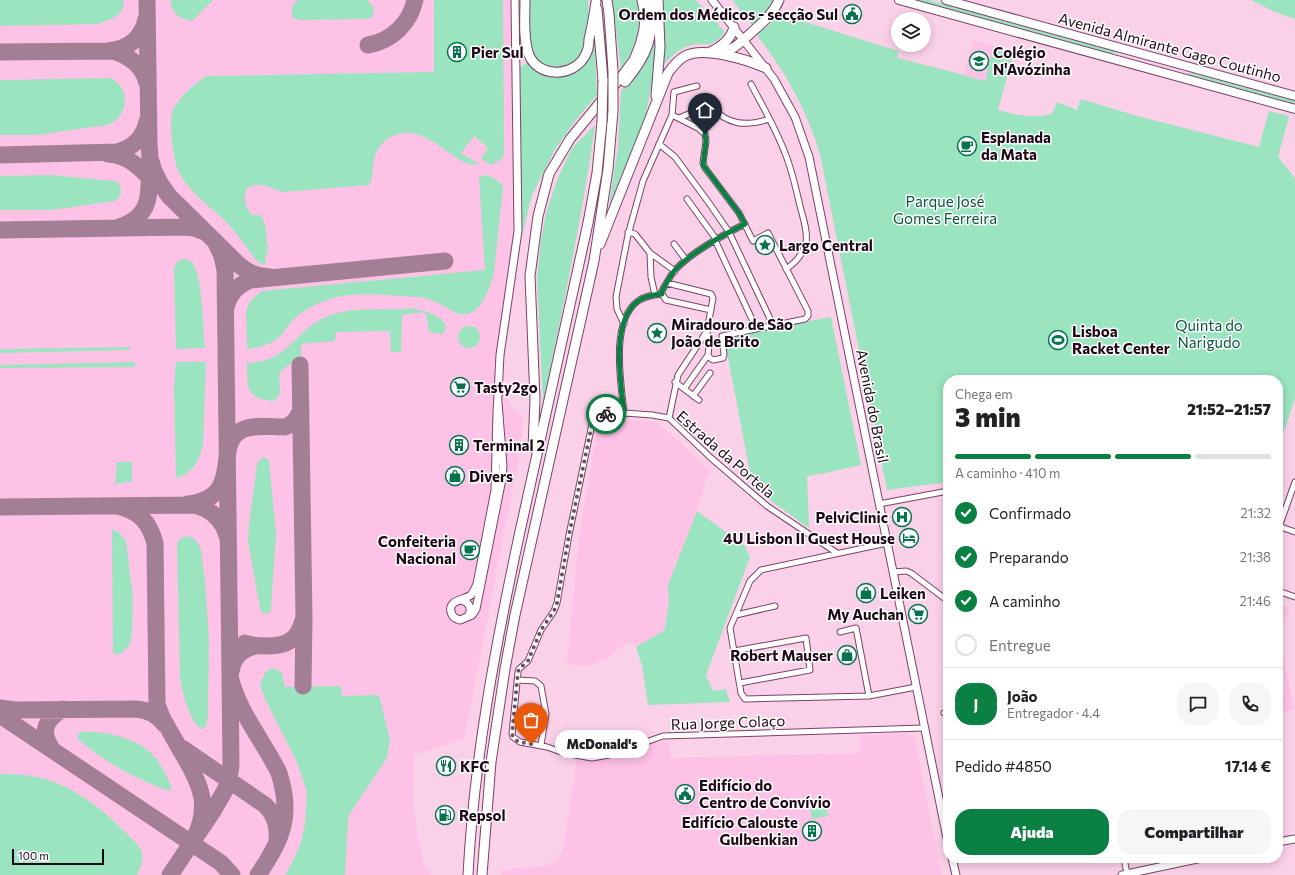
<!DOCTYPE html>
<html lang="pt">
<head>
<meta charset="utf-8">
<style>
  body { margin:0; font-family:Commissioner,sans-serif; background:#f6f6f6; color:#202124; height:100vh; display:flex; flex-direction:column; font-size:15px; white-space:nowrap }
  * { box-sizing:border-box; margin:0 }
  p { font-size:13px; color:#757577 }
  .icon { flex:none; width:22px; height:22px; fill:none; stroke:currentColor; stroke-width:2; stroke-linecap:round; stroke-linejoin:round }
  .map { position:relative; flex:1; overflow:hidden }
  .details { position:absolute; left:943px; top:375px; width:340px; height:488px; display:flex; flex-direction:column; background:#fff; border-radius:16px; box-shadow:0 2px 10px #0003 }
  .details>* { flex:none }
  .controls { position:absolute; left:891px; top:12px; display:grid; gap:8px }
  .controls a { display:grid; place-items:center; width:40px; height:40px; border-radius:50%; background:#fff; box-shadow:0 2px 10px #0003; font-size:20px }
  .scale { position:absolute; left:12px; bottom:10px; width:92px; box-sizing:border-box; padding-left:4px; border:2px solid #1f0817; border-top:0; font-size:11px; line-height:14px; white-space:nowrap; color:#1f0817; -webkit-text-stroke:3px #fff; paint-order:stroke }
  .pin { position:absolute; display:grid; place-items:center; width:34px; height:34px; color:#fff; margin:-41px -17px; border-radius:50% 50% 50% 0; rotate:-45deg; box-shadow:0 0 4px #0007 }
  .pin .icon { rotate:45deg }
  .courier { position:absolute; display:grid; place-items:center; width:40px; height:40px; margin:-20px; border:3px solid #0b8043; border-radius:50%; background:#fff; color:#222; box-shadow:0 1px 5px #0007 }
  .bubble { position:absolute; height:28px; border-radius:14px; background:#fff; box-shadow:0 2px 10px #0003; font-size:13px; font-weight:800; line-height:28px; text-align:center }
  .summary em { font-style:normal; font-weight:800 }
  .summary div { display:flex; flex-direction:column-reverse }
  .summary { display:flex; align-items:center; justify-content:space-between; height:68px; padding:0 12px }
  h1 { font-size:26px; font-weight:800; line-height:30px }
  .bar { display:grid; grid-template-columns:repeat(4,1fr); gap:6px 4px; align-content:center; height:48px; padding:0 12px }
  .bar i { height:5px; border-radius:3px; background:#e0e0e0 }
  .bar .active { background:#0b8043 }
  .bar p { grid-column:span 4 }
  .line { display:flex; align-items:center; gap:10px; padding:0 12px; border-top:1px solid #e0e0e0 }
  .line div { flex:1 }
  .round { display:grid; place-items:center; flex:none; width:42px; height:42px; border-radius:16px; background:#f6f6f6 }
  ol { padding:0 12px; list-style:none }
  li { display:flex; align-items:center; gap:12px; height:44px }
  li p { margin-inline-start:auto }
  li .icon { padding:4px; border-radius:50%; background:#0b8043; color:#fff; stroke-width:4 }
  li:last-child { color:#757577 }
  li i { width:22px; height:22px; border:2px solid #e0e0e0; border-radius:50% }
  .button { display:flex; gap:8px; margin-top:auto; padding:8px 12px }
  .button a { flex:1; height:46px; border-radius:16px; background:#0b8043; color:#fff; font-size:16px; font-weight:800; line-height:46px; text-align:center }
  .button a+a { background:#f6f6f6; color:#202124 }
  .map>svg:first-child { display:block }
</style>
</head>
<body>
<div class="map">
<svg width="1295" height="875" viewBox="0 0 1295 875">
  <rect width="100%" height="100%" fill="#fbd1ea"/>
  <path fill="#fec2e7" d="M0 0H512L514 234 496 371 512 408 523 415 520 453 464 739 414 755 413 807 423 862 432 875H0Z
    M973 40 994 46 985 82 963 76Z
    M599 420 653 421 670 433 709 470 697 511 668 585 669 599 665 630 636 647 629 641 607 658 587 667 567 664 579 536Z
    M1278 604 1289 608 1278 639Z
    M1278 640 1280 641 1294 709 1278 714Z
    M908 733 915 739 942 875H500L503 872 513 868 540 867 552 864 558 858 563 850 577 760 610 758 654 743 669 742 671 758 860 753V735Z"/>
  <path fill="#9ae4bf" d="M0 0H123C127 15 109 20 98 24L0 26Z
    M171 0H213L192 21C181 19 170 13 171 0Z
    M298 0H367L373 6 374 12 371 18 366 19 299 20 295 19 292 16V6Z
    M434 0H503L504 153 502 159 491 165 481 159 487 150V147L474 136 461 153 479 164C458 170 433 129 402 133 394 135 386 138 381 145 369 158 376 173 369 185L283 192 263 185H257L248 187C242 196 245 207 252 215H261L266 228 268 254 265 255 266 262 264 265 256 260C248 249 240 238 232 228 215 209 189 194 178 170 173 158 169 125 172 113 174 102 198 80 207 76L434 72Z
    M528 0H588L589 28 582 53 572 65 560 70 545 66 537 61 531 49 528 37Z
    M612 0H638C641 26 637 49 621 69Z
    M661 0H696L725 32C709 53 704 39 685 47 677 51 670 58 663 65Z
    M732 0H773L764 14 752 25Z
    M915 0H929L1118 52 1117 53H1107Z
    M1251 0H1295V19L1275 12Z
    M780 11 802 18V21L898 51 897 58 941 69 985 81 994 46 1014 52 998 110C1017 115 1032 119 1052 114L1057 102 1077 110 1081 99 1137 116 1259 147 1269 111 1289 116 1278 157 1295 178V399L1278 449V380H948V482L887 490 820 154C807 111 786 72 758 37V34L772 22Z
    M656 29V50L654 74 645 118 609 206 618 147 621 91 641 69 650 52Z
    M594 31 597 95 575 121 556 148 532 195 522 236 520 67 528 62C546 77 553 81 576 71Z
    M1188 73 1196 74 1295 101V105L1188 75Z
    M112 78C116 82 121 86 123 90 129 105 121 120 107 125L36 135H0V80Z
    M595 125C582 219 562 311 543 403L537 277 541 241 546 213 558 178 572 148Z
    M51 175 113 181 119 183C122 192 122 195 115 201L51 210H0V176Z
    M485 175C493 177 499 180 503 187L494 272C489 290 480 321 456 313 453 312 450 310 448 308 438 303 430 299 419 297 371 295 337 286 296 317 289 323 285 332 278 338 270 345 257 348 247 349L246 311 251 300 262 291 485 270 479 177Z
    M183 259C187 259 191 260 193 264 203 278 203 329 205 348L176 349 174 268 177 262Z
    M398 309C405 309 413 308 420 310 430 312 455 322 442 334L429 332 426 314 423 312 402 315 401 352H391L390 331 336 332 335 341 301 344V362L291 363 279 373 280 394 274 401C246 399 247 387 247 363 288 362 291 335 322 319 344 307 374 310 398 309Z
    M831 317 861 465 825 473 807 476 809 528 753 488 724 337Z
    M458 337a11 11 0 1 1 22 0a11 11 0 1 1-22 0Z
    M130 347V350L0 353V349Z
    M135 362V367L0 368V365Z
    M176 362H206L203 444C200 459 193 474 176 478L174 385Z
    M263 457 267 458 269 461 276 534 271 609 270 613H262L260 608 248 541 249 525 257 464 259 461Z
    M117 462H132V480L130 482 115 484Z
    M697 511 745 546 750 557 706 675 713 691 726 689 730 702 648 705 642 666 636 647 665 630 669 599 668 585Z
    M112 529 118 532 126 541 133 599 132 633 130 644 121 654 113 653Z
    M188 536 196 540 201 549 205 581 209 639 208 714 206 726 202 729C190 724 182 691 180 678L177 545C178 539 182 537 188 536Z
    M274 668 282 673 285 687 341 686 342 696 379 695 390 740 387 758 349 815 348 822 345 875H285L294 859 301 843 305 823 307 792 297 762 265 699 260 685 266 671Z
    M81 732C106 730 143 739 158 761 164 769 167 778 171 786V789L169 791C136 779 104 762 78 739L77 735Z
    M0 774C16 774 33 775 48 780 79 790 106 812 128 835 133 840 139 845 142 852 144 860 140 868 137 875H0Z
    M826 805 828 816 812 819 810 808Z"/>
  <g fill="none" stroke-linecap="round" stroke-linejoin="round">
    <path stroke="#a27f94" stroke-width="17" d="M147 0 149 144 150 158 154 171 160 183 169 196 239 265C251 274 256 276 270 277
      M368 45C392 41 410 23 415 0
      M108 51C128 49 142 39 146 19
      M0 52 113 51C129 56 143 66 147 83
      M108 154C129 155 141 169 154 182
      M0 155 117 152C133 148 144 137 147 121
      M119 227C151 217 150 195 149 166
      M0 230 184 227 194 228 205 232
      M215 241 222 256 225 270 230 676C238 712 263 740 279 773 293 817 282 839 258 875
      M226 307C230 293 237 286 250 280L445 261
      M300 365 304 618 303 686
      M188 504C246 497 212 444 242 430 254 424 271 427 285 427 294 424 297 418 301 410
      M117 506C139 511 149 521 155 543L157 704 161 715C168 729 176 742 184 756 201 785 210 805 195 837
      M0 507 193 505C209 508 223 519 227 536
      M245 643C252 646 259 646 267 646 287 646 298 640 303 620
      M0 708 15 710 136 709C149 710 157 715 165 725
      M0 715 221 863 232 875
      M182 748 265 805C274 814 278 826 277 838
      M52 749C40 731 45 720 63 709
      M170 875 213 811 228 785 231 766 230 676C233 658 238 651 255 646"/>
    <g stroke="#7b4268" stroke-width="7">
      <path id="street" d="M751 84C763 107 776 129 785 153 792 170 796 189 800 206 803 218 808 231 806 243 803 254 795 263 786 269
        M672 115 698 128 705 134 706 141 703 163 705 168 739 213 753 241 768 233 808 311V316L805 319 722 336 724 355 723 358 713 360 709 357 708 355
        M679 118 710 105C727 125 745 127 769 119
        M659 144 675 157 709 203 729 232 773 325
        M687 199 716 239
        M628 232 635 234 650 253 651 277 655 295
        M715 240 756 328
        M674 244 686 260
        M650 253 675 271
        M667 283 711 294 713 298 707 331 678 375 669 418
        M662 294V291C666 284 670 276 675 270 692 252 723 235 745 224
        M662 294 666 300 711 310
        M624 324 617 309 616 297 628 235 643 181 672 115 674 92 697 86
        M675 382 699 400
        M684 389 708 355 709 346 707 331
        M693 396 710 373
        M624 413C621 383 610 321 638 301 645 296 653 295 662 294
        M879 504 948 491
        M1278 526 1295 532
        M1279 527 1295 482
        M887 543 761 570 750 581 730 628 741 693 745 699 869 696 916 687
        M837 553 767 506 711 458 669 418 652 415 624 413 597 415 592 424 569 535 557 603 554 611 541 630 528 661 519 669 518 672 512 734 513 737 520 742 547 747 564 753 592 758 609 755 663 736 924 728
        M893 572 906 571 911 573 948 601
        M1278 591 1295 597
        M736 615 775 606
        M840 632 856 628 869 696
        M734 651 806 638 810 670 740 683
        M517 680 535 681 541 686 546 714 541 745
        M944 713 948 712
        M1124 858 1127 874"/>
    </g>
    <g stroke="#7b4268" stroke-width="9">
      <path id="secondary" d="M712 0 774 79 795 117 809 157 948 843
        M498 402 503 466 502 479 476 609 472 615 460 620C456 619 452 617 451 612 448 600 464 600 471 595 474 592 475 588 477 584L495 490 497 413 500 355 518 231 515 0
        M460 600C469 601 473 609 468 616
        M1278 842 1295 839
        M952 858 956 875
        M1122 875 1202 858"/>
    </g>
    <g stroke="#7b4268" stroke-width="10">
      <path id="primary" d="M899 0 1295 109
        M946 0 1295 96"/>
    </g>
    <g stroke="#7b4268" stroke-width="11">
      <path id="highway" d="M525 0C525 17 523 36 528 52 536 79 575 78 586 54 588 50 589 44 589 39 592 27 594 15 596 2
        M607 0 609 14 613 71
        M597 9 603 80
        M710 52C721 47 731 40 734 27
        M721 53C734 50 742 41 752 32 763 22 773 14 779 0
        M625 82C648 55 654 37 651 0
        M656 96 660 47 658 0
        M600 244 668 73C673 66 678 60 685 56 704 46 748 60 766 68
        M533 448 535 399 530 276 538 216 549 174 570 139 625 72 634 60 640 45 644 29 645 15 642 0
        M468 875C474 760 495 648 519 536 541 432 565 328 588 223L597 173 602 122
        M482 875 491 762 505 669 515 615 594 261 608 169 613 111"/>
    </g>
    <use href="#street" stroke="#fff" stroke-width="5"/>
    <use href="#secondary" stroke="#fff" stroke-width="7"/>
    <use href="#primary" stroke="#fff" stroke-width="8"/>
    <use href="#highway" stroke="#fff" stroke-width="9"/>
    <g stroke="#7b4268" stroke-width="11" stroke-linecap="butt">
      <path id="highway-bridge" d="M613 111V71
        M602 122 603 80"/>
    </g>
    <use href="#highway-bridge" stroke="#fff" stroke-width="9"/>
  </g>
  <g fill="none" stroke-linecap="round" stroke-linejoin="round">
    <path stroke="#6c4e61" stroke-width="4" stroke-dasharray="0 7.2" d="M531 744C522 742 515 743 512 734L518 672 519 669 528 661 541 630 554 611 557 603 569 535 592 424C595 416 597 414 606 414"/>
    <path stroke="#0b8043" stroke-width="5" d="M606 414 624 413C621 383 610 322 638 301 645 296 653 295 662 294V291C666 284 670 276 675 270 692 252 723 235 745 224L739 213 703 165 706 141 705 134"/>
  </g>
  <defs>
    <g id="civic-ring" transform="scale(1)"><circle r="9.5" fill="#fff" stroke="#03744d" stroke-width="1.5"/><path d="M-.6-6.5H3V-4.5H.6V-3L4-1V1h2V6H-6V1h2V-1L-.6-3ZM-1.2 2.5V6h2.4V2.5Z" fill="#03744d"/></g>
    <g id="building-ring" transform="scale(1)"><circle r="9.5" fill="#fff" stroke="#03744d" stroke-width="1.5"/><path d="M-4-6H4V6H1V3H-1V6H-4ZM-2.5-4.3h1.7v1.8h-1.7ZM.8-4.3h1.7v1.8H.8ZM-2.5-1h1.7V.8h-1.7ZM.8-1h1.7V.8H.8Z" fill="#03744d"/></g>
    <g id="school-ring" transform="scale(1)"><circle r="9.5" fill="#fff" stroke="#03744d" stroke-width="1.5"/><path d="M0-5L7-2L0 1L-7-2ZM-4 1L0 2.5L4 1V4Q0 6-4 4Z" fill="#03744d"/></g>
    <g id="cafe-ring" transform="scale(1)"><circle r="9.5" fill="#fff" stroke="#03744d" stroke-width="1.5"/><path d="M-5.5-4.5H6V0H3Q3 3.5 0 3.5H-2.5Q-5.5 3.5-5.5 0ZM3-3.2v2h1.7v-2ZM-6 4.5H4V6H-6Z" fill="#03744d"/></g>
    <g id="sight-ring" transform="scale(1)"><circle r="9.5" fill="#fff" stroke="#03744d" stroke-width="1.5"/><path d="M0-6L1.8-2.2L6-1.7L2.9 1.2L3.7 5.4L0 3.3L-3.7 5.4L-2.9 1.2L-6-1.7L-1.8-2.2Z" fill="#03744d"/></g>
    <g id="stadium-ring" transform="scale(1)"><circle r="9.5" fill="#fff" stroke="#03744d" stroke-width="1.5"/><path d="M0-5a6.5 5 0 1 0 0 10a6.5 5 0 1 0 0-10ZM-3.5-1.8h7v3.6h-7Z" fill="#03744d"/></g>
    <g id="supermarket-ring" transform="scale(1)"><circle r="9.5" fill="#fff" stroke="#03744d" stroke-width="1.5"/><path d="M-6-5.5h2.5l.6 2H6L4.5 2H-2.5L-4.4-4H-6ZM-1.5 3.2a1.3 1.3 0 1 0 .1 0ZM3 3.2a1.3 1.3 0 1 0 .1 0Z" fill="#03744d"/></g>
    <g id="shop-ring" transform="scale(1)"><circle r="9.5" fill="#fff" stroke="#03744d" stroke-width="1.5"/><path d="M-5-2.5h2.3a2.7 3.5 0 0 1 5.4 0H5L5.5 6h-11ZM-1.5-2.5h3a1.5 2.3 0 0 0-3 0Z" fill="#03744d"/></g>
    <g id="hospital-ring" transform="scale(1)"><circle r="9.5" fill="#fff" stroke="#03744d" stroke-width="1.5"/><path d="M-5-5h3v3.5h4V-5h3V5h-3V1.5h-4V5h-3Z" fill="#03744d"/></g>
    <g id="hotel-ring" transform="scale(1)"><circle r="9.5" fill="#fff" stroke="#03744d" stroke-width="1.5"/><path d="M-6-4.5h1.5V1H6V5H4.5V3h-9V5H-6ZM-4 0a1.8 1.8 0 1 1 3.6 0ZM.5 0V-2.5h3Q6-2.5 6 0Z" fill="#03744d"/></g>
    <g id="restaurant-ring" transform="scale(1)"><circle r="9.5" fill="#fff" stroke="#03744d" stroke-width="1.5"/><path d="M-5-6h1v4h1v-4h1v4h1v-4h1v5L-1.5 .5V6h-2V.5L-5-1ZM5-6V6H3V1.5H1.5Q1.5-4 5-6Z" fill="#03744d"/></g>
    <g id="fuel-ring" transform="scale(1)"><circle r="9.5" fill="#fff" stroke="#03744d" stroke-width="1.5"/><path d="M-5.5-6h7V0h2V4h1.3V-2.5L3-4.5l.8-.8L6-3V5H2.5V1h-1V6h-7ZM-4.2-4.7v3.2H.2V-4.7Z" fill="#03744d"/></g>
  </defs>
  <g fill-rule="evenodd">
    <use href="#civic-ring" x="852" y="14"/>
    <use href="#building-ring" x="457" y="52"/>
    <use href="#school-ring" x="979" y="61"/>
    <use href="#cafe-ring" x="967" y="146"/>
    <use href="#sight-ring" x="765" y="245"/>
    <use href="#sight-ring" x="657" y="333"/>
    <use href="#stadium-ring" x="1058" y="340"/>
    <use href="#supermarket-ring" x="460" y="387"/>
    <use href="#building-ring" x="459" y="445"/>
    <use href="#shop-ring" x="455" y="476"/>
    <use href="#hospital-ring" x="902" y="517"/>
    <use href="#hotel-ring" x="909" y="538"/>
    <use href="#cafe-ring" x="470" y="550"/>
    <use href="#shop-ring" x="866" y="593"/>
    <use href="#supermarket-ring" x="918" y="614"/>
    <use href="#shop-ring" x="847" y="655"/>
    <use href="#restaurant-ring" x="446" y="766"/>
    <use href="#civic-ring" x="685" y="794"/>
    <use href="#fuel-ring" x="445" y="815"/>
    <use href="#building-ring" x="812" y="831"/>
  </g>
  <g text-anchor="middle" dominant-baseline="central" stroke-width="3" stroke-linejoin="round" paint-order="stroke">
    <g font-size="15" font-weight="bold" fill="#1f0817" stroke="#fff" text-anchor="start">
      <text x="838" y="14" text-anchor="end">Ordem dos Médicos - secção Sul</text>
      <text x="471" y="52">Pier Sul</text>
      <text x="993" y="52">Colégio<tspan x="993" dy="17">N'Avózinha</tspan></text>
      <text x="981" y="137">Esplanada<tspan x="981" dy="17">da Mata</tspan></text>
      <text x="779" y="245">Largo Central</text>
      <text x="671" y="324">Miradouro de São<tspan x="671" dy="17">João de Brito</tspan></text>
      <text x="1072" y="331">Lisboa<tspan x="1072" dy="17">Racket Center</tspan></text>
      <text x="474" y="387">Tasty2go</text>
      <text x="473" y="445">Terminal 2</text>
      <text x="469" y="476">Divers</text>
      <text x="888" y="517" text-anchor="end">PelviClinic</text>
      <text x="895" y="538" text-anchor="end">4U Lisbon II Guest House</text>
      <text x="456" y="541" text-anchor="end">Confeiteria<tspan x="456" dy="17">Nacional</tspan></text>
      <text x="880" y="593">Leiken</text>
      <text x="904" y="614" text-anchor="end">My Auchan</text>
      <text x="833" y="655" text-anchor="end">Robert Mauser</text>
      <text x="460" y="766">KFC</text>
      <text x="699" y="785">Edifício do<tspan x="699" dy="17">Centro de Convívio</tspan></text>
      <text x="459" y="815">Repsol</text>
      <text x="798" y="822" text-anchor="end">Edifício Calouste<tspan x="798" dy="17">Gulbenkian</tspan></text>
    </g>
    <g font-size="15" fill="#1f0817" stroke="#fff">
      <text transform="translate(1170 47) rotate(15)">Avenida Almirante Gago Coutinho</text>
      <text transform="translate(873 406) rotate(79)">Avenida do Brasil</text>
      <text transform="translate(726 454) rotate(41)">Estrada da Portela</text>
      <text transform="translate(728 722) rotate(-2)">Rua Jorge Colaço</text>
    </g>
    <g font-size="15" fill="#065639" stroke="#fff">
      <text x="945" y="201">Parque José<tspan x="945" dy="17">Gomes Ferreira</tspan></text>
      <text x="1209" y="325">Quinta do<tspan x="1209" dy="17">Narigudo</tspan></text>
    </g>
  </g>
</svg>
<div class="controls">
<a><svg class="icon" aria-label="layers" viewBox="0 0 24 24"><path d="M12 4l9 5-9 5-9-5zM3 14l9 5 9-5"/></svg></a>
</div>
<div class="scale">100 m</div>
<div class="pin" style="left:531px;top:744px;background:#ea580c"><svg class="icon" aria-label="bag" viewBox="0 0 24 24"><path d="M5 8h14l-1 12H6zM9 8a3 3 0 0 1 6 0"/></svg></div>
<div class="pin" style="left:705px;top:134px;background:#1f2937"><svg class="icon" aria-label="home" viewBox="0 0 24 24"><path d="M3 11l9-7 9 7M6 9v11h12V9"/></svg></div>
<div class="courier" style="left:606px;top:414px"><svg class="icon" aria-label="bike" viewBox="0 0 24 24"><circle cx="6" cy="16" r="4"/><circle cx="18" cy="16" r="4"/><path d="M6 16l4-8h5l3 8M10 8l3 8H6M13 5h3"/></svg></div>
<div class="bubble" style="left:555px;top:730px;width:94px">McDonald's</div>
<section class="details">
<div class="summary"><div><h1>3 min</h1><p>Chega em</p></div><em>21:52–21:57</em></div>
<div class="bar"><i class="active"></i><i class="active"></i><i class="active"></i><i></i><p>A caminho · 410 m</p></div>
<ol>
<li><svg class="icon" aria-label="check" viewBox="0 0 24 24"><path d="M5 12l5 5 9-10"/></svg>Confirmado<p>21:32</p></li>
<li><svg class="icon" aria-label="check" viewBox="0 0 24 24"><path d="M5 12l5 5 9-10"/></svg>Preparando<p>21:38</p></li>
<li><svg class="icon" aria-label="check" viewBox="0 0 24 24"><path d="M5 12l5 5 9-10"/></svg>A caminho<p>21:46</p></li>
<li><i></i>Entregue</li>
</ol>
<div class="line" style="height:72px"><b class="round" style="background:#0b8043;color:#fff">J</b><div><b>João</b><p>Entregador · 4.4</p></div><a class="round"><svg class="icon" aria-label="chat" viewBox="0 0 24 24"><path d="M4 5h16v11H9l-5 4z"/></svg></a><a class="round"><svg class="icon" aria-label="phone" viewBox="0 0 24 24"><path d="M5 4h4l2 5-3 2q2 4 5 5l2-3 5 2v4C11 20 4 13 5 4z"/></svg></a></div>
<div class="line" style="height:52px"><div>Pedido #4850</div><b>17.14 €</b></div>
<div class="button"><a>Ajuda</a><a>Compartilhar</a></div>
</section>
</div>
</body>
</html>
